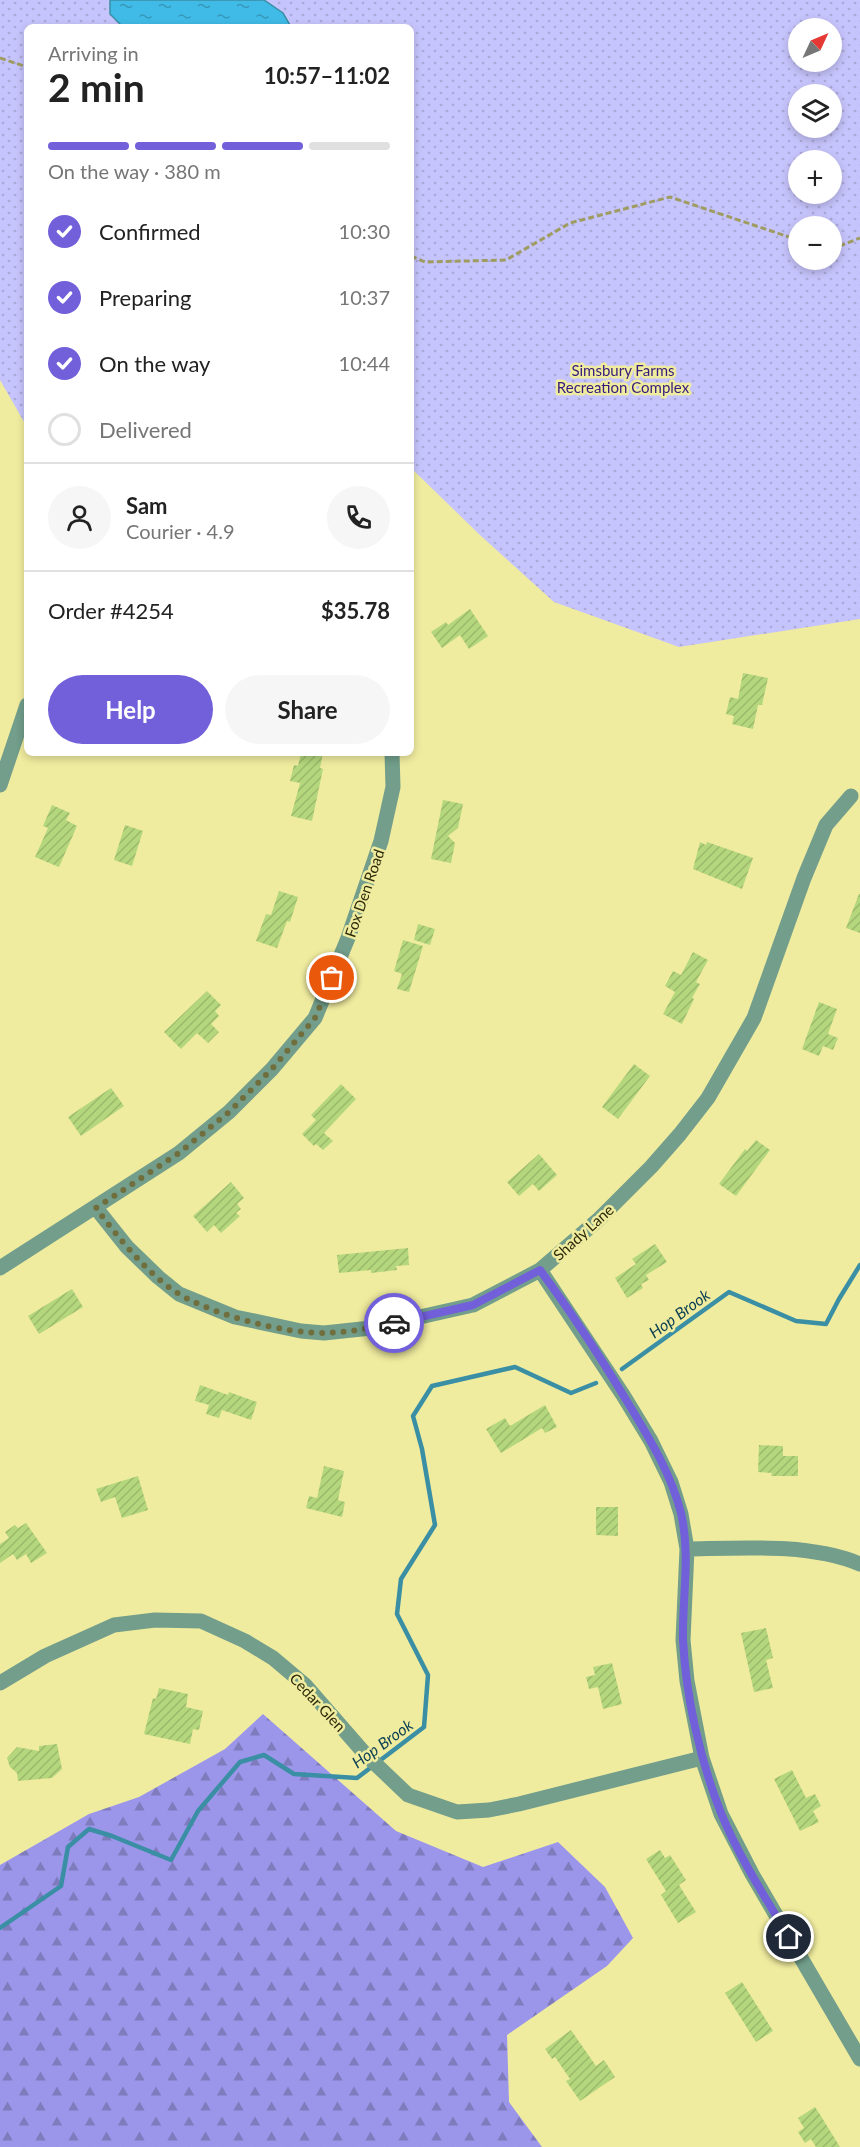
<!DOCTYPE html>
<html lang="en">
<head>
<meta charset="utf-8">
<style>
  body { margin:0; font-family:Lato,sans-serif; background:#f6f6f6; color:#222; height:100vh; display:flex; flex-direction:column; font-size:22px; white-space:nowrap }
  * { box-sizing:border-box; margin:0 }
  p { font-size:20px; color:#767676 }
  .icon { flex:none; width:33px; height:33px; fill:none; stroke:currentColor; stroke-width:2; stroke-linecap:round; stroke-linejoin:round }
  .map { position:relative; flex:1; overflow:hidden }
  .details { position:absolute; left:24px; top:24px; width:390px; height:732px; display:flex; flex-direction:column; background:#fff; border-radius:9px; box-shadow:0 3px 9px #0003 }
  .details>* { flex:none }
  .needle { width:39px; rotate:46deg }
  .tools { position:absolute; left:788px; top:18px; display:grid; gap:12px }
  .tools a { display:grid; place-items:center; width:54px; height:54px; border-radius:50%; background:#fff; box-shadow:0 3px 9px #0003; font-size:30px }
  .pin { position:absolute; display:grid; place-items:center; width:51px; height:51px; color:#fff; margin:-26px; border:3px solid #fff; border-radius:50%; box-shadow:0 2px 6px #0007 }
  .courier { position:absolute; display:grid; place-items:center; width:60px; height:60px; margin:-30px; border:4px solid #725fda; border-radius:50%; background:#fff; color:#222; box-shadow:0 2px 8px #0007 }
  .summary em { font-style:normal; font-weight:700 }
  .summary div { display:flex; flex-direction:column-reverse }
  .summary { display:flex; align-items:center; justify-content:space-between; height:102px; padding:0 24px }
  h1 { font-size:39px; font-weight:700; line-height:45px }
  .bar { display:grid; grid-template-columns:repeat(4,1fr); gap:9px 6px; align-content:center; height:72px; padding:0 24px }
  .bar i { height:8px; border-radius:4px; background:#e0e0e0 }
  .bar .current { background:#725fda }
  .bar p { grid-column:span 4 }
  .line { display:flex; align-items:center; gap:15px; padding:0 24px; border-top:2px solid #e0e0e0 }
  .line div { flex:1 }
  .round { display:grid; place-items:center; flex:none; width:63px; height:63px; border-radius:32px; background:#f6f6f6 }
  ol { padding:0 24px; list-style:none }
  li { display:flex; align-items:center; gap:18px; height:66px }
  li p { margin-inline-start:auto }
  li .icon { padding:6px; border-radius:50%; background:#725fda; color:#fff; stroke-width:4 }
  li:last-child { color:#767676 }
  li i { width:33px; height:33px; border:3px solid #e0e0e0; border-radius:50% }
  .primary-button { display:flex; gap:12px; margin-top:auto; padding:12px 24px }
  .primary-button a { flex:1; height:69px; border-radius:36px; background:#725fda; color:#fff; font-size:24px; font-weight:700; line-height:69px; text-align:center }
  .primary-button a+a { background:#f6f6f6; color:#222 }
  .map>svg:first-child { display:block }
</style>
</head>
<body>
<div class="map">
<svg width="860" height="2147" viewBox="0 0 860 2147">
  <defs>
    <pattern id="forest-firs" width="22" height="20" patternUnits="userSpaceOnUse" patternTransform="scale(1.5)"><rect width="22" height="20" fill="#9c96eb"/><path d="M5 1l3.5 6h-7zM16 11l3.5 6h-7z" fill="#7f7bbd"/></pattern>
    <pattern id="park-dots" width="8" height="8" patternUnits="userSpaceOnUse" patternTransform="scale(1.5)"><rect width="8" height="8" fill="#c6c4fc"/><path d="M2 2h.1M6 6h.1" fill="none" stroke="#aaa9d7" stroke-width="1.8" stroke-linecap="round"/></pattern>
    <pattern id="water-ripples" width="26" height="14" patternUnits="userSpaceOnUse" patternTransform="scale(1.5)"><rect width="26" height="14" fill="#40bae6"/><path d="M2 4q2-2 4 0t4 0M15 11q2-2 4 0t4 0" fill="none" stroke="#3697b9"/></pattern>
    <pattern id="building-hatch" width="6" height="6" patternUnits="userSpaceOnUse" patternTransform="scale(1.5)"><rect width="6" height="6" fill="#b4d77d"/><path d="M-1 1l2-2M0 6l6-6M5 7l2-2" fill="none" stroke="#9bb96b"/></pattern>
  </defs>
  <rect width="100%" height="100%" fill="#f0ec9f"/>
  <path fill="url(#forest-firs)" d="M263 1714 396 1831 483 1867 558 1842 605 1887 633 1938 607 1966 507 2035 509 2102 542 2147H0V1865L89 1814 139 1797 225 1749Z"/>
  <path fill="url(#park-dots)" fill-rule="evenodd" d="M0 0H860V619L679 647 554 602 481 536 411 468V27H27V427L0 380ZM798 28H831V62H798ZM798 94H831V128H798ZM798 160H831V194H798ZM798 226H831V260H798Z"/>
  <path fill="url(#water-ripples)" stroke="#3a8fa4" stroke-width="1.5" d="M110 0H264L283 13 290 25 289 27H123L110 14Z"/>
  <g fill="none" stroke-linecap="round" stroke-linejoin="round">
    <path stroke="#3a8fa4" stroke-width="4.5" d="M622 1369 729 1292 796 1321 826 1324 839 1299 860 1265
      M0 1928 61 1886 68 1847 89 1829 112 1836 171 1860 198 1811 240 1762 264 1755 294 1774 357 1778 424 1727 428 1675 397 1614 401 1579 435 1525 422 1449 413 1416 432 1386 515 1367 571 1393 596 1383"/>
  </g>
  <path fill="url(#building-hatch)" d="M470 609 488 636 469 649 460 635 442 648 431 632 446 622 448 625Z
    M743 673 768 678 762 705H758L753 729 732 724 734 716 726 714 730 697 738 699Z
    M301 753H323L320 768 323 769 312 821 291 816 300 783 290 781 294 765 298 766Z
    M443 800 463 804 458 828 448 836 455 843 451 863 431 859Z
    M52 805 70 813 66 820 77 826 59 867 35 857 48 828 43 826Z
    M125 825 143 831 132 866 114 860Z
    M700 842 706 845 707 842 753 858 742 889 693 869Z
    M279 891 298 897 290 922 287 921 277 948 256 941 266 914 271 915Z
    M859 894H860V933L846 928Z
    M418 924 435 929 430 945 414 940Z
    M403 940 423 946 409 992 397 989 402 974 394 971Z
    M693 952 708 960 696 982 700 984 692 998 694 999 682 1024 663 1014 675 992 665 986 673 971 681 975Z
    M207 991 221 1005 215 1011 219 1016 211 1024 219 1032 208 1043 197 1033 181 1049 164 1032Z
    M819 1002 837 1009 828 1034 838 1038 833 1050 823 1046 819 1056 802 1049Z
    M634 1064 650 1076 618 1119 602 1107Z
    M341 1084 356 1099 324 1133 333 1141 323 1150 316 1144 314 1146 302 1134 316 1120 311 1115Z
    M111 1088 124 1106 81 1136 68 1117Z
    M756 1140 770 1150 736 1196 719 1184 745 1149 747 1151Z
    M539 1154 557 1175 539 1191 533 1184 519 1196 507 1182Z
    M231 1182 244 1198 237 1204 241 1209 236 1213 240 1216 221 1233 214 1225 207 1232 193 1216Z
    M655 1244 667 1262 646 1275 649 1280 641 1284 643 1288 627 1298 615 1278 636 1264 632 1259Z
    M408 1248 409 1265 396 1266 397 1270 371 1273V1270L339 1273 337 1255Z
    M72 1289 83 1307 39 1334 28 1316Z
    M200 1385 228 1395 229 1392 257 1402 251 1420 222 1410 219 1418 206 1414 209 1405 195 1401Z
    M545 1405 557 1427 545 1433 542 1428 501 1453 486 1429 505 1418 510 1426Z
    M759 1445 783 1446V1456H798V1476H771L772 1473 758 1472Z
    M324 1466 344 1471 338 1500 345 1502 342 1517 306 1508 309 1496 317 1498Z
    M138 1476 148 1510 122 1518 115 1497 101 1502 96 1489Z
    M596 1507H618V1536L596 1535Z
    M26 1523 47 1553 31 1563 26 1554 17 1560 13 1554 0 1563V1544L9 1538 5 1532 15 1525 18 1528Z
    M766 1628 773 1658 766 1660 773 1688 754 1692 741 1633Z
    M612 1663 622 1704 603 1709 598 1687 589 1689 586 1677 595 1675 593 1667Z
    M159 1688 188 1694 186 1707 203 1711 199 1730 193 1729 190 1744 144 1734 153 1698 156 1699Z
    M57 1744 62 1769 52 1778 18 1781 17 1773 10 1767 7 1758 17 1747 39 1751V1746Z
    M792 1770 806 1798 815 1794 821 1806 813 1811 819 1822 800 1831 774 1779Z
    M660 1850 665 1858 670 1855 686 1880 679 1885 696 1912 678 1923 661 1895 666 1891 646 1859Z
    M742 1982 773 2031 756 2042 725 1993Z
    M571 2030 596 2066 604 2060 615 2077 580 2101 566 2081 570 2079 555 2057 552 2059 545 2049Z
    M815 2107 819 2113 840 2147H816L811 2139 805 2143 798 2132 804 2128 798 2118Z"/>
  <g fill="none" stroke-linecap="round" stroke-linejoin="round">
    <path stroke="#9f9c62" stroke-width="3" stroke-dasharray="6 3" stroke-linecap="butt" d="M0 58 27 67
      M831 245 837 247 860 238
      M411 256 425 262 506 260 570 223 670 197 798 240"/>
    <path stroke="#729e8b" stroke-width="15" d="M0 785 27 705
      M96 1208 127 1247 158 1277 179 1294 235 1317 301 1331 324 1333 371 1328 473 1305 540 1270 598 1220 651 1167 680 1134 708 1098 754 1018 804 878 826 825 851 796
      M0 1268 179 1153 229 1112 272 1069 315 1018 348 938 381 841 393 787 392 753
      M540 1270 623 1395 651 1441 671 1482 681 1514 687 1549 683 1640 687 1681 702 1758 721 1814 752 1874 860 2059
      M687 1549C741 1548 809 1543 860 1564
      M0 1683 45 1656 114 1625 155 1620 201 1621 245 1641 273 1658 305 1685 366 1755 408 1795 457 1812 489 1810 519 1804 702 1758"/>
  </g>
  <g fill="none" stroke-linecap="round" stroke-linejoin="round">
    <path stroke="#716e3e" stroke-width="6" stroke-dasharray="0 10.8" d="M332 978 315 1018 272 1069 229 1112 179 1153 96 1208C117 1236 149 1276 179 1294 214 1315 285 1334 326 1333 349 1332 372 1328 394 1323"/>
    <path stroke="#725fda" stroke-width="8" d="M394 1323 473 1305 540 1270C572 1313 601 1358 628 1403 649 1438 671 1473 681 1513 691 1556 682 1598 683 1640 686 1697 700 1760 721 1813 739 1857 765 1897 789 1937"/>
  </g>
  <g text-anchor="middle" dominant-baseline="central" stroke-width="5" stroke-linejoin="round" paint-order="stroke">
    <g font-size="15" fill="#341b7d" stroke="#f0ec9f">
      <text x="623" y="370">Simsbury Farms<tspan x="623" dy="17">Recreation Complex</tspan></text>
    </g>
    <g font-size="15" fill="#2c2a0a" stroke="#f0ec9f">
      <text transform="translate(364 893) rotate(-71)">Fox Den Road</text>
      <text transform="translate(583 1232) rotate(-42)">Shady Lane</text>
      <text transform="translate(318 1702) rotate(47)">Cedar Glen</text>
    </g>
    <g font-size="16" font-style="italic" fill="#0a3f52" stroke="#f0ec9f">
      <text transform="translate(679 1313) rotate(-36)">Hop Brook</text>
      <text transform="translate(382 1743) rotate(-36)">Hop Brook</text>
    </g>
  </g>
</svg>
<div class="tools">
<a><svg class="needle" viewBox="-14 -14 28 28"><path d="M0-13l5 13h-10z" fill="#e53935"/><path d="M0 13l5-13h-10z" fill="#767676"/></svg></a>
<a><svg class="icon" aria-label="layers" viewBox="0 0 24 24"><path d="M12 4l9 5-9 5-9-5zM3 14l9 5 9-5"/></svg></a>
<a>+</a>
<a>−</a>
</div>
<div class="pin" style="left:332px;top:978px;background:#ea580c"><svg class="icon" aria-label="bag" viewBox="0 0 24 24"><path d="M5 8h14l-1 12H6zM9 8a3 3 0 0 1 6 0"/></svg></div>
<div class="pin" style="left:789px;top:1937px;background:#1f2937"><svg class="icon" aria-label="home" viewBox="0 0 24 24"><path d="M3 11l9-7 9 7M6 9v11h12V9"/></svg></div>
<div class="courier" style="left:394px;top:1323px"><svg class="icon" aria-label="car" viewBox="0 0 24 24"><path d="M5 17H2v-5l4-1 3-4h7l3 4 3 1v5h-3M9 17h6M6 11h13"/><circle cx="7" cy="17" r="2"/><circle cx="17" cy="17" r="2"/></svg></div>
<section class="details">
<div class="summary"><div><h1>2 min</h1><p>Arriving in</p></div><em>10:57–11:02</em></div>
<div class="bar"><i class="current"></i><i class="current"></i><i class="current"></i><i></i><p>On the way · 380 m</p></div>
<ol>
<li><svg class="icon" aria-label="check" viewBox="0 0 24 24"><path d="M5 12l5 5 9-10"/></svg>Confirmed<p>10:30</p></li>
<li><svg class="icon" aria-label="check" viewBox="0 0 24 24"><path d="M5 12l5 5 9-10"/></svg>Preparing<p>10:37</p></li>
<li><svg class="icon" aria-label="check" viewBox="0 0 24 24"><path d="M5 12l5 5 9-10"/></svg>On the way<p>10:44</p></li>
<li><i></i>Delivered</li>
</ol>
<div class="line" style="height:108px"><a class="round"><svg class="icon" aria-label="person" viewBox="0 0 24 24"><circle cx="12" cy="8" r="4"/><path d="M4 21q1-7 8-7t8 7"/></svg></a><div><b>Sam</b><p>Courier · 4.9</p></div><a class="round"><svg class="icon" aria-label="phone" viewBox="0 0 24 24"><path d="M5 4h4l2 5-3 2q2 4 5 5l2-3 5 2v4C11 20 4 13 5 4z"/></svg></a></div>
<div class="line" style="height:78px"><div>Order #4254</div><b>$35.78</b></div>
<div class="primary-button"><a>Help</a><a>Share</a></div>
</section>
</div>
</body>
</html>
